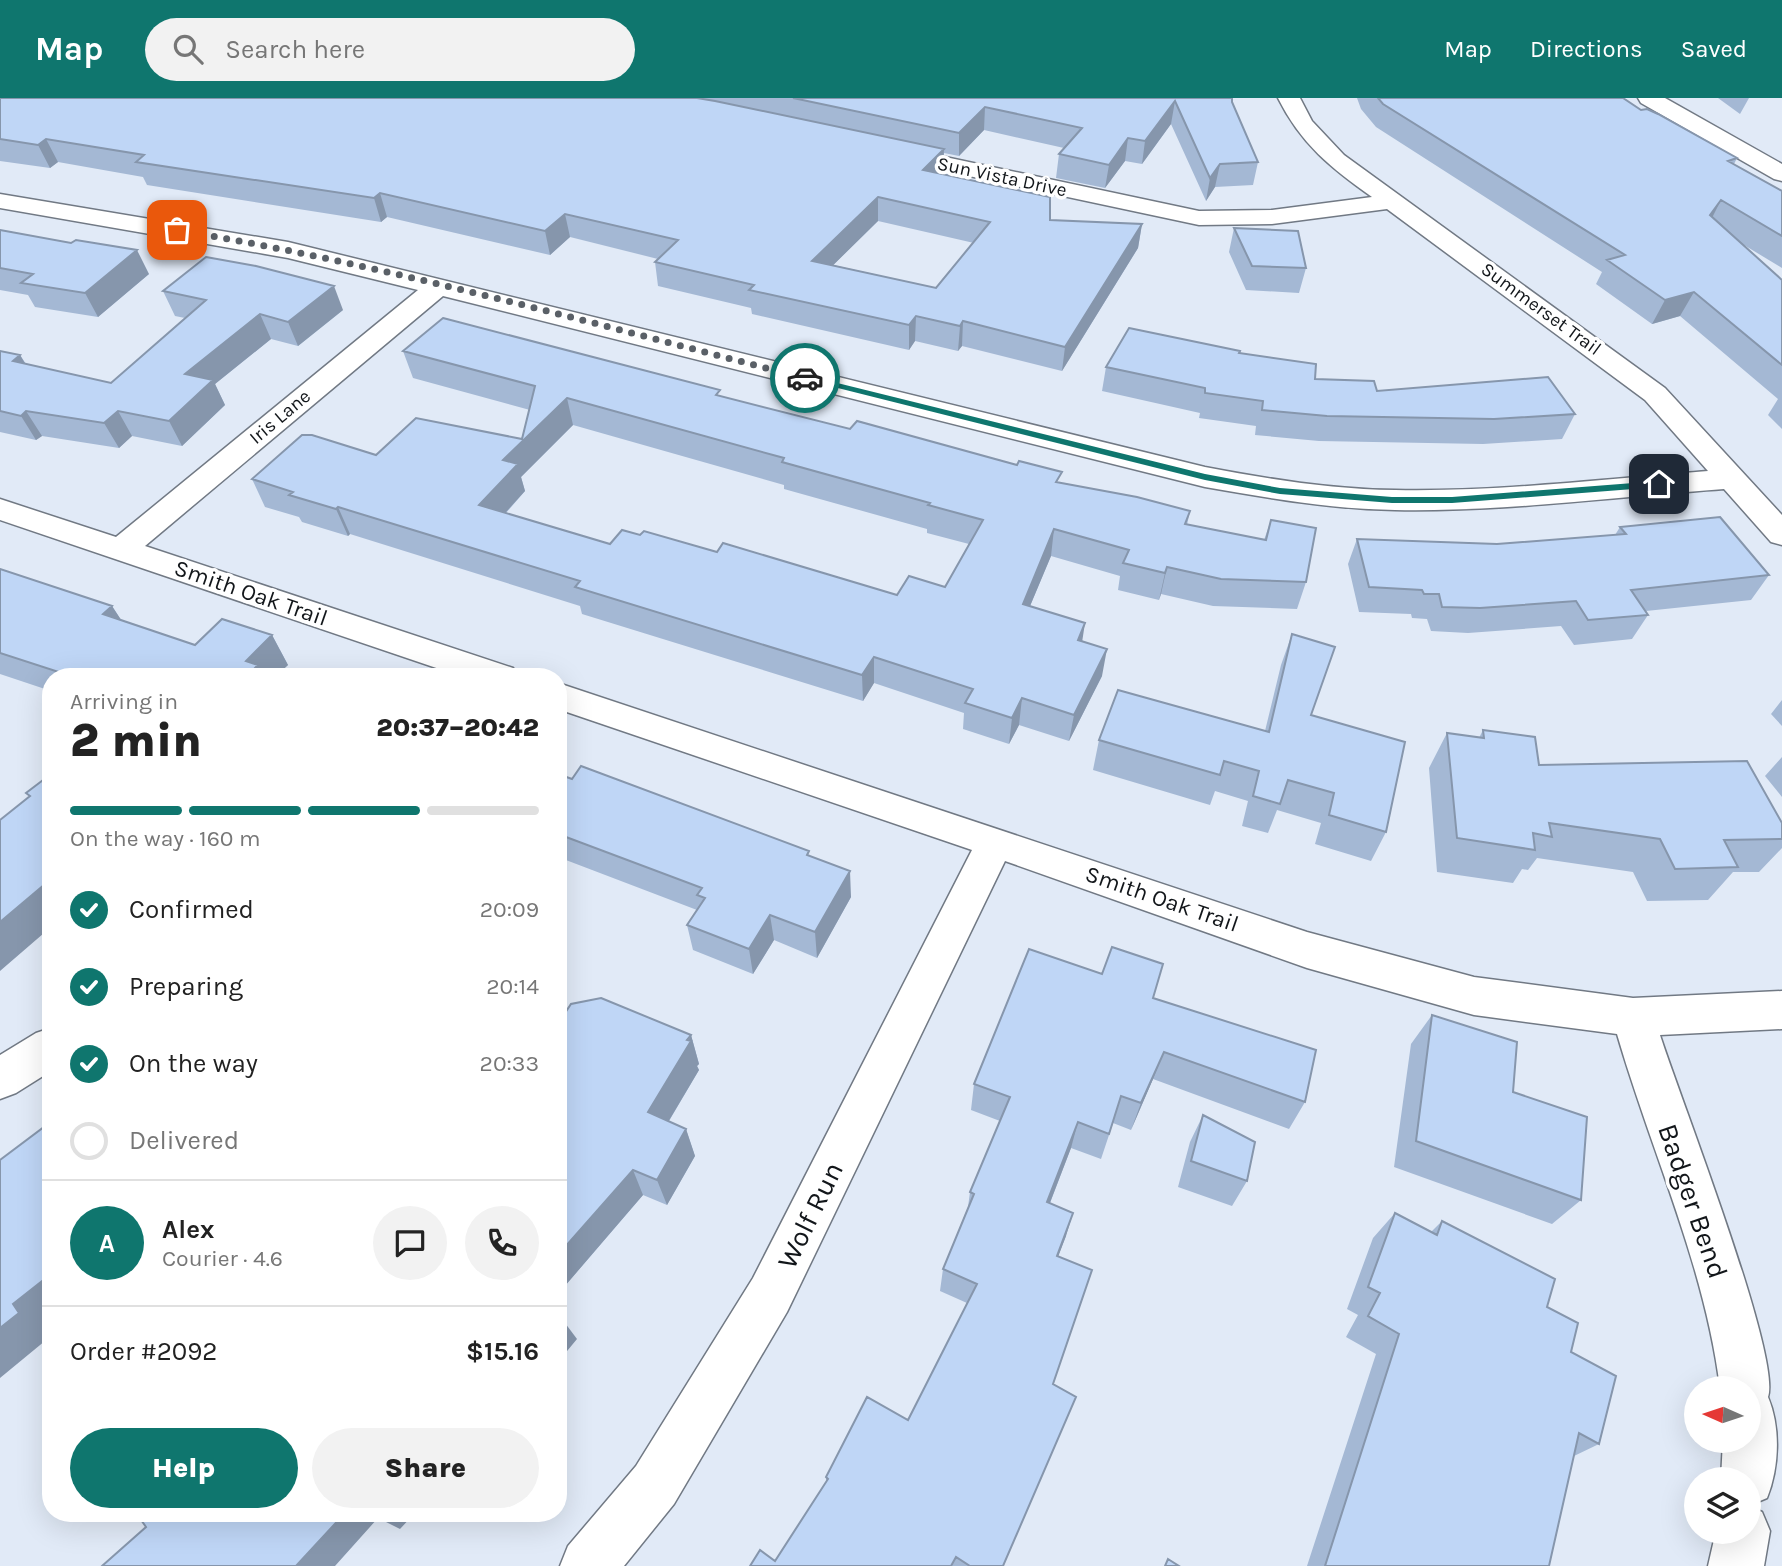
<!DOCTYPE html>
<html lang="en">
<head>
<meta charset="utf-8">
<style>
  body { margin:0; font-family:Karla,sans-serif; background:#f2f2f2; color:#222; height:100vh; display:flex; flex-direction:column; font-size:26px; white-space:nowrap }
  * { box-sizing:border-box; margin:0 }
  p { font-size:23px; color:#767676 }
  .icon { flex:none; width:38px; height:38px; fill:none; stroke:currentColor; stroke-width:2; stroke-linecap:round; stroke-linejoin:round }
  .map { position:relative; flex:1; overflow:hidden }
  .details { position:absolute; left:42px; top:570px; width:525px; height:854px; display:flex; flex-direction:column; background:#fff; border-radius:28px; box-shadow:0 7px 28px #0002 }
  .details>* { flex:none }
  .needle { width:46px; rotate:273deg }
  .buttons { position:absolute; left:1684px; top:1278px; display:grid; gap:14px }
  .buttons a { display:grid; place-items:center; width:77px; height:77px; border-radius:50%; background:#fff; box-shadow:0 7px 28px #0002; font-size:35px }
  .pin { position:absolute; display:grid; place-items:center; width:60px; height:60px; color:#fff; margin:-30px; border-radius:14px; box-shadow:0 4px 10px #0006 }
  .courier { position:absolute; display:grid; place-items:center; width:70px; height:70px; margin:-35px; border:5px solid #0f766e; border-radius:50%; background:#fff; color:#222; box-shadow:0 2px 9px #0007 }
  .head em { font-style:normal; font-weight:800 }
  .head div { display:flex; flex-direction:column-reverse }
  .head { display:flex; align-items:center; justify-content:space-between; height:119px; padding:0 28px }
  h1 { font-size:46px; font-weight:800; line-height:52px }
  .bar { display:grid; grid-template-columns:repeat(4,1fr); gap:10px 7px; align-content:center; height:84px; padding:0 28px }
  .bar i { height:9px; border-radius:5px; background:#e0e0e0 }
  .bar .current { background:#0f766e }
  .bar p { grid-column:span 4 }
  .line { display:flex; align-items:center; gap:18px; padding:0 28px; border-top:2px solid #e0e0e0 }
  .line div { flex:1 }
  .round { display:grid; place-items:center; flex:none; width:74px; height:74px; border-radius:37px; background:#f2f2f2 }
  ol { padding:0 28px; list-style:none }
  li { display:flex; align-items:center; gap:21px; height:77px }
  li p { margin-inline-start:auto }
  li .icon { padding:7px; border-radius:50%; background:#0f766e; color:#fff; stroke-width:4 }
  li:last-child { color:#767676 }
  li i { width:38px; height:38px; border:4px solid #e0e0e0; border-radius:50% }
  .button { display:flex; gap:14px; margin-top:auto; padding:14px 28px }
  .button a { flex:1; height:80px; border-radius:42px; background:#0f766e; color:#fff; font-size:28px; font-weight:800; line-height:80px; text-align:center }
  .button a+a { background:#f2f2f2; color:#222 }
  header { display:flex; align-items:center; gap:42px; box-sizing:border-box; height:98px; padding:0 35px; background:#0f766e; color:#fff }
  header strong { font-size:33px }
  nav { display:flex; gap:38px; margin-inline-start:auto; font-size:24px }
  .search { width:490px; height:63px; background:#f2f2f2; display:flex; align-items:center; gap:18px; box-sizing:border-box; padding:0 24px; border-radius:38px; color:#767676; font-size:26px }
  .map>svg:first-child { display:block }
</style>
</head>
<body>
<header>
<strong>Map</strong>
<div class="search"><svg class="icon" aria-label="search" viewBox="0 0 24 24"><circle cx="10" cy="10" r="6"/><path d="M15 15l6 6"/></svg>Search here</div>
<nav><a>Map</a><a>Directions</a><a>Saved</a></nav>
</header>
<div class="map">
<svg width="1782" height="1468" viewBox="0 0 1782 1468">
  <rect width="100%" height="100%" fill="#e1eaf7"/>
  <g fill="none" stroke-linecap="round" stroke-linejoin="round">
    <g stroke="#717984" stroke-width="3">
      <path id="minor" d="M1278 0H1300L1312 23 1344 57 1665 290 1782 417V447L1771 444 1724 391C1615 399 1504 414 1395 412 1331 411 1268 400 1205 389L443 198 145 448 513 570 518 579H463L0 422V401L116 439 418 192 288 160 0 110V96L288 144 1205 369C1268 381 1331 391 1395 392 1499 394 1604 381 1708 373L1645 302 1387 111 1272 126 1199 127 894 62 886 60 883 55 886 50 894 48 1199 113 1272 112 1372 99C1331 70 1301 46 1278 0Z
        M1638 0H1665L1782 66V83L1774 81 1641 5Z
        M558 585 1307 834 1474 879 1633 900 1782 893V931L1660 937C1678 994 1782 1259 1768 1299 1781 1330 1779 1370 1767 1400L1748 1408V1381H1721L1723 1342H1748V1290H1720C1705 1168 1651 1053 1617 936L1474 917 1307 870 1005 763 787 1214 674 1406 624 1468H560L568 1448 636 1368 753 1180 972 752 558 611Z
        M51 930V973L16 995 0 1001V957L36 935Z
        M1748 1408 1762 1414 1770 1433 1764 1468H1708L1716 1433H1748Z"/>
    </g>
    <use href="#minor" fill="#fff" fill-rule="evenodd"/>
  </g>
  <path fill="#a4b8d4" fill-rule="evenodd" d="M0 0H1232V4L1258 64 1253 87 1215 89 1206 103 1171 26 1142 66 1125 63 1105 90 1056 80 1059 56 1064 50 984 32 959 58 944 55 943 74 941 76 1050 122 1142 126 1138 150 1062 273 962 248 958 253 915 243 909 252 752 216 751 210 658 188 655 164 658 161 570 139 550 157 387 119 381 124 147 87 143 79 58 64 50 70 0 63ZM878 123 974 145 936 190 833 167Z
    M1357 0H1623L1641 12 1737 60 1734 66 1782 93V170L1744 147 1782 182V331L1768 317 1778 301 1680 218 1652 226 1596 186 1602 174 1376 29 1361 11Z
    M1718 0H1749L1740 16Z
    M1234 130 1306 170 1299 195 1246 192 1229 154Z
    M0 132 149 176 98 219 35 209 28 197 0 192Z
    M163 193 343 212 298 248 271 241 215 286 225 307 182 348 132 338 119 350 42 338 36 342 0 334V253L20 257 26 266 111 285 185 220 175 218Z
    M403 253 721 299 1060 385 1190 413 1187 427 1264 442 1271 422 1306 484 1297 511 1213 508 1161 496 1159 502 1118 492 1120 478 1051 458 1030 508 1082 544 1102 578 1069 643 1019 627 1009 646 963 631 964 615 874 585 863 603 582 516 580 508 350 436 348 438 302 424 299 419 265 409 252 381 376 357 522 341 530 312 413 280ZM573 327 784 387V391L927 431V435L969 446 945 489 897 497 717 454 640 437 610 446 506 415 525 393 521 379Z
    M1239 255 1315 281 1377 293 1575 316 1562 341 1483 346 1319 343 1255 337 1256 328 1199 320 1200 315 1102 293 1106 269Z
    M1620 429 1769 477 1751 502 1646 513 1648 517 1632 541 1574 547 1561 528 1468 535 1431 533 1427 521 1412 520 1411 516 1359 514 1348 466 1357 441 1497 446 1615 437Z
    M0 471 112 508 121 522 195 547 272 537 288 567 275 579H51V593L0 576Z
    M1292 536 1311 617 1386 734 1371 763 1315 746 1321 725 1277 712 1268 735 1242 728 1248 703 1215 693 1210 707 1093 672 1099 642 1265 633 1281 567Z
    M1782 602V628L1771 616Z
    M1483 632 1539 667 1782 725V750L1759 774H1733L1708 802 1647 803 1633 774 1537 760 1528 772 1522 771 1513 785 1437 774 1429 670 1447 635 1479 640Z
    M1782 659V699L1765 678Z
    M558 676 809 758 851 799 817 860 774 842 753 876 693 852 687 827 697 812 558 759Z
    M1153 900 1305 1004 1289 1031 1153 981 1131 1032 1113 1025 1101 1061 1071 1050 1050 1105 1066 1138 1058 1158 1053 1286 1003 1468H750L775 1463 826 1384V1379L908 1322 967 1205 940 1193 943 1171 968 1109 970 1094 1000 1023 971 1012 974 986Z
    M1432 917 1513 994 1581 1102 1552 1126 1394 1069 1411 946Z
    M691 937 699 966 697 968 699 972 669 1023 686 1031 695 1058 667 1107 643 1097 558 1196Z
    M1203 1017 1247 1083 1232 1108 1178 1089 1190 1044Z
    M1395 1115 1431 1134 1442 1123 1547 1209 1571 1254 1599 1346 1574 1358 1549 1468H1307L1376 1256 1346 1239 1358 1217 1347 1211 1373 1140Z"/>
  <path fill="#8696ac" d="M1175 3 1171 26 1142 66 1145 43Z
    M985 9 984 32 959 58V35Z
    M1128 40 1125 63 1105 90 1109 67Z
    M46 41 58 64 50 70 38 47Z
    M944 51 943 74 922 95 923 72Z
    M1220 66 1215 89 1206 103 1210 80Z
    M380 95 387 119 381 124 374 100Z
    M878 99V123L813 187 812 163Z
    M1721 102 1709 126 1710 117Z
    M565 116 570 139 550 157 545 133Z
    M1142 126 1138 150 1062 273 1065 249Z
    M137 152 149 176 98 219 85 195Z
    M334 188 343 212 298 248 288 224Z
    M1694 194 1680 218 1652 226 1665 202Z
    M260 216 271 241 215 286 225 307 182 348 169 323 185 276Z
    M916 218 915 243 909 252V227Z
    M963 223 962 248 958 253 960 228Z
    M20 257 35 282 13 263Z
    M567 300 573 327 521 379 525 393 488 434 479 407 503 362Z
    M26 313 42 338 36 342 21 318Z
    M118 313 132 338 119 350 104 325Z
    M338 409 350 436 348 438 336 411Z
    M1054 431 1051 458 1020 532 1023 506Z
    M1167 469 1161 496 1159 502 1165 475Z
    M112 508 131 537 103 516Z
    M1085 525 1081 551 1078 542Z
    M272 537 288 567 275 579H253L246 563Z
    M1107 551 1102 578 1069 643 1074 617Z
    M874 559V585L863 603 862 577Z
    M1022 600 1019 627 1009 646 1012 620Z
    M850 773 851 799 817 860 815 834Z
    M51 781V829L0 873V824Z
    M770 817 774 842 753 876 749 851Z
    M691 937 699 966 697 968 699 972 658 1041 648 1014Z
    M1164 954 1153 981 1131 1032 1141 1005Z
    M1078 1024 1071 1050 1041 1128 1047 1104Z
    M686 1031 695 1058 667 1107 657 1082Z
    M633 1072 643 1097 558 1196V1157Z
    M1073 1115 1066 1138 1050 1180 1057 1158Z
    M51 1176V1225L50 1226 51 1227V1238L0 1280V1230L13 1206Z
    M562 1221 577 1241 558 1264V1226Z
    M344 1416H414L400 1431 378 1420 335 1468H296Z"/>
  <path fill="#bfd6f6" stroke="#8696ac" stroke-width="2" fill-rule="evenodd" d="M0 0H697L715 3 944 51 923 72 1050 99V122L1142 126 1065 249 963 223 960 228 916 218 909 227 749 192 754 187 655 164 678 142 565 116 545 133 380 95 374 100 136 64 144 57 46 41 38 47 0 41ZM878 99 990 124 936 190 812 163Z
    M793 0H1232V4L1258 64 1220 66 1210 80 1175 3 1145 43 1128 40 1109 67 1059 56 1082 30 985 9 959 35Z
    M1378 0H1623L1641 12 1647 11 1658 16 1737 60 1728 63 1782 93V138L1721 102 1710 117 1782 182V267L1694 194 1665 202 1607 162 1625 157 1383 6Z
    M1234 130 1298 133 1306 170 1252 168Z
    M0 132 71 145 76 142 137 152 85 195 21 185 33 176 0 170Z
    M206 159 256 168 334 188 288 224 260 216 185 276 213 282 169 323 118 313 104 325 26 313 21 318 0 313V253L20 257 13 263 111 285 206 202 163 193Z
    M443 220 720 292 716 297 850 331 857 323 1017 367 1019 363 1062 374 1056 384 1137 399 1190 413 1185 426 1266 442 1271 422 1316 430 1306 484 1221 481 1167 469 1165 475 1123 465 1129 452 1054 431 1023 506 1085 525 1078 542 1107 551 1074 617 1022 600 1012 620 965 605 973 591 874 559 862 577 575 489 580 483 338 409 336 411 289 397 293 394 252 381 302 337H312L376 357 416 320 522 341 535 288 403 253ZM567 300 784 360 782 364 930 405 928 407 983 422 945 489 909 478 897 497 723 445 717 454 644 433 640 437 622 432 610 446 479 407 518 366 503 362Z
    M1129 230 1240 253 1239 255 1316 266 1315 281 1374 283 1377 293 1548 279 1575 316 1494 321 1327 318 1262 312 1263 303 1205 295V290L1106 269Z
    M1720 419 1769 477 1631 492 1648 517 1588 522 1576 503 1480 510 1442 509 1439 496H1424L1422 492 1369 489 1357 441 1497 446 1626 436 1620 429Z
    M0 471 112 508 103 516 195 547 222 521 272 537 246 563 258 567 250 575 263 579H74L0 555Z
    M1292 536 1335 549 1311 617 1405 644 1386 734 1329 717 1334 695 1288 682 1280 706 1253 698 1259 673 1224 663 1220 677 1099 642 1118 592 1269 634Z
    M1483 632 1535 639 1539 667 1747 663 1782 725V741L1724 742 1738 769 1675 771 1660 741 1549 725 1552 739 1533 735 1535 752 1457 740 1447 635 1484 640Z
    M581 668 809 753 807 757 850 773 815 834 770 817 749 851 687 827 705 800 697 797 702 790 558 736V676L572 681Z
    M51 676V781L0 824V722L30 698 26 695Z
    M1112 849 1163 866 1153 900 1316 952 1305 1004 1164 954 1141 1005 1121 998 1109 1036 1078 1024 1047 1104 1073 1115 1057 1158 1092 1172 1053 1286 1076 1299 1003 1468H970L956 1459 951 1468H750L760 1452 775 1463 828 1381 826 1379 867 1299 908 1322 977 1186 943 1171 974 1096 970 1094 1010 999 974 986 1029 851 1102 876Z
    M601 900 691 937 687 942 691 943 648 1014 686 1031 657 1082 633 1072 558 1157V948L566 937 561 921 571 906Z
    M1432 917 1517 944 1513 994 1587 1019 1581 1102 1416 1043Z
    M1203 1017 1255 1044 1247 1083 1191 1063Z
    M44 1029 51 1038V1176L13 1206 19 1215 0 1230V1062Z
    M1395 1115 1437 1137 1442 1123 1555 1181 1547 1209 1578 1225 1571 1254 1616 1278 1599 1346 1579 1335 1549 1468H1325L1399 1236 1368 1218 1380 1195 1368 1189Z
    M558 1218 562 1221 558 1226Z
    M137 1416H344L296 1468H102L146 1429Z
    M1168 1461 1179 1468H1165Z"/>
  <path fill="#0f766e" d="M805 277 1205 376 1280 390 1392 399H1452L1659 383 1664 386 1659 389 1452 405H1392L1280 396 1205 382 802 281Z"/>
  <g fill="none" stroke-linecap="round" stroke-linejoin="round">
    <path stroke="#5a6067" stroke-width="7" stroke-dasharray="0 12.6" d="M177 132C389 167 597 227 805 280"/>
  </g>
  <g text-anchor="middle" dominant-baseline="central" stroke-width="7" stroke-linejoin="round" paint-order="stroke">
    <g font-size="19" fill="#12161a" stroke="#fff">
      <text transform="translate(1002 79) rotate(12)">Sun Vista Drive</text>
      <text transform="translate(1541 211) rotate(36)">Summerset Trail</text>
      <text transform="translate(280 319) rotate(-40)">Iris Lane</text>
    </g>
    <g font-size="23" fill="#12161a" stroke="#fff">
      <text transform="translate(251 495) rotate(19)">Smith Oak Trail</text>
      <text transform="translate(1162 801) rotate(19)">Smith Oak Trail</text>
    </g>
    <g font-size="28" fill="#12161a" stroke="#fff">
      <text transform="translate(1693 1103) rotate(71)">Badger Bend</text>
      <text transform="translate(810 1117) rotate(-64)">Wolf Run</text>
    </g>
  </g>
</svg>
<div class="buttons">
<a><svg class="needle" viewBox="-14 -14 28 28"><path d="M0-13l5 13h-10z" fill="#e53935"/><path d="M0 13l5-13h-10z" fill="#767676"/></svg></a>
<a><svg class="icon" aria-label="layers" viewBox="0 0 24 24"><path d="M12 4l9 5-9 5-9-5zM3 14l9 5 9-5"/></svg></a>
</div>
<div class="pin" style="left:177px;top:132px;background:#ea580c"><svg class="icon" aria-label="bag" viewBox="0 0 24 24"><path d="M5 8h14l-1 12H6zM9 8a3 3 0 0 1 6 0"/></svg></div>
<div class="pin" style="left:1659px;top:386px;background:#1f2937"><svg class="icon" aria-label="home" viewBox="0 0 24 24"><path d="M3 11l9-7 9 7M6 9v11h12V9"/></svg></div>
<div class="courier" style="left:805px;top:280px"><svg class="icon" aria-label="car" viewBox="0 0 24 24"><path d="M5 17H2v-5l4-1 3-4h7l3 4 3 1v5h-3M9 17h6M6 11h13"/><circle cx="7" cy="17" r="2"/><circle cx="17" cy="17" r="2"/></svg></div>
<section class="details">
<div class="head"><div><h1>2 min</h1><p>Arriving in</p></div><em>20:37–20:42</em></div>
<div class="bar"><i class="current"></i><i class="current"></i><i class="current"></i><i></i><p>On the way · 160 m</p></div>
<ol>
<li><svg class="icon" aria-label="check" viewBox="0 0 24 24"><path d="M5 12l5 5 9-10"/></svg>Confirmed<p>20:09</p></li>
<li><svg class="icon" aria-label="check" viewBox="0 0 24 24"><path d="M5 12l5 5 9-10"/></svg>Preparing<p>20:14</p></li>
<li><svg class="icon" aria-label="check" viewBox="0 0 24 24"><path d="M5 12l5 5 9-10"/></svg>On the way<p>20:33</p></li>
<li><i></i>Delivered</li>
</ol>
<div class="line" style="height:126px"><b class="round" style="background:#0f766e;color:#fff">A</b><div><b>Alex</b><p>Courier · 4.6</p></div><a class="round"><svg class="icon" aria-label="chat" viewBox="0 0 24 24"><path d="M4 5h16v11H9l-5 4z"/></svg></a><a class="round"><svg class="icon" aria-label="phone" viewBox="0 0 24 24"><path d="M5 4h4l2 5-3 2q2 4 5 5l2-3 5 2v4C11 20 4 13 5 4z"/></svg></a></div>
<div class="line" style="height:91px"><div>Order #2092</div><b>$15.16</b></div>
<div class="button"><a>Help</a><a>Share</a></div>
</section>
</div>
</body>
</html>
